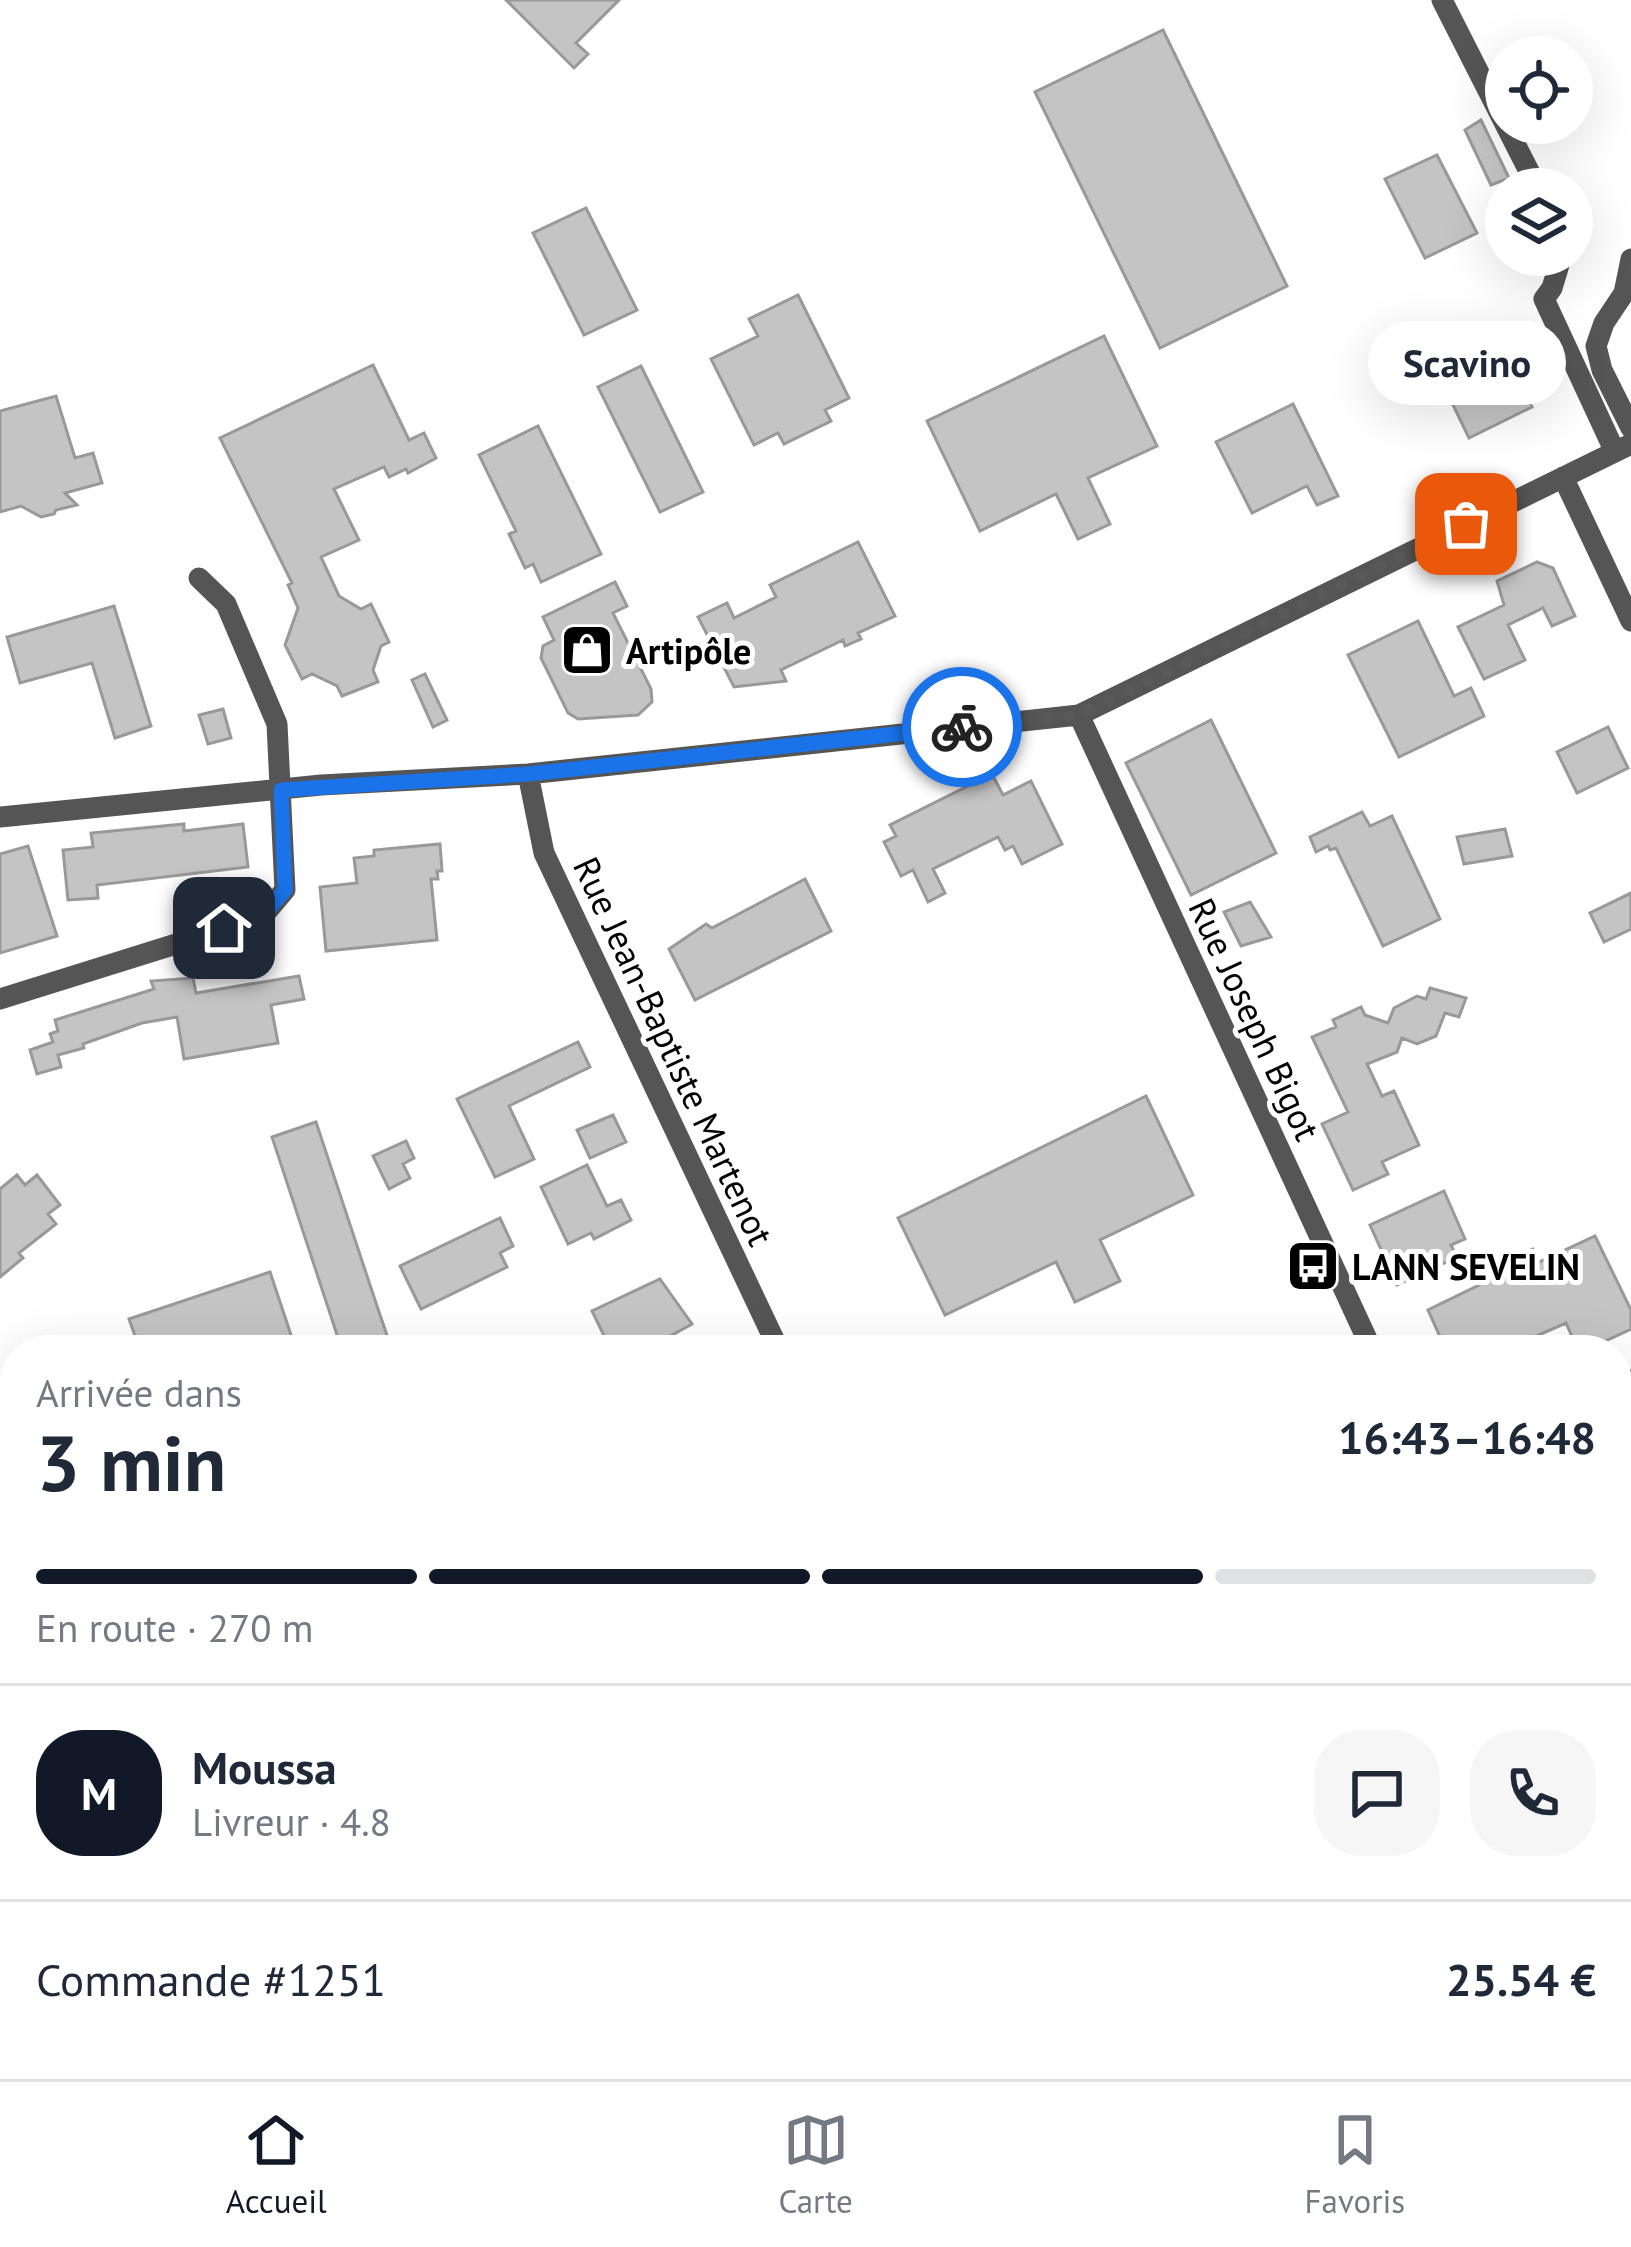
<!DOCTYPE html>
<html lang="fr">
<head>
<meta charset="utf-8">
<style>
  body { margin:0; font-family:"PT Sans",sans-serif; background:#f6f6f7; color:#1f2937; height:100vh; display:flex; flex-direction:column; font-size:45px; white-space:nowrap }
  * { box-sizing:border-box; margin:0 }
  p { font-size:39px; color:#747a83 }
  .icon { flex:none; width:66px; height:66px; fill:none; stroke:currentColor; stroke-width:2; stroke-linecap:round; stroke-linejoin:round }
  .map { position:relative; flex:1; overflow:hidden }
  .side { position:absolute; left:0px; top:1335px; width:1632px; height:744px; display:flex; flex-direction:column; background:#fff; border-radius:48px 48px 0 0; box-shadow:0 12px 48px #0002 }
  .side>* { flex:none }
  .controls { position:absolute; left:1485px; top:36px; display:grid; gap:24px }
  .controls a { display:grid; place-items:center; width:108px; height:108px; border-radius:50%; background:#fff; box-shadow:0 12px 48px #0002; font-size:60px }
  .pin { position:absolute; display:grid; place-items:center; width:102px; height:102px; color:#fff; margin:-51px; border-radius:24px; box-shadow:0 6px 18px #0006 }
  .courier { position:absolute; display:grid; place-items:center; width:120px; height:120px; margin:-60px; border:9px solid #1a73e8; border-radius:50%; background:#fff; color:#222; box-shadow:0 3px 15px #0007 }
  .bubble { position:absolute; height:84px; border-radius:42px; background:#fff; box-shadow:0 12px 48px #0002; font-size:39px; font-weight:800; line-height:84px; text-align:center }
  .summary em { font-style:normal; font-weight:800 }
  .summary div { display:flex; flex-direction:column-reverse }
  .summary { display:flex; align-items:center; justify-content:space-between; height:204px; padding:0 36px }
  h1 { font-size:78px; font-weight:800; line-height:90px }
  .bar { display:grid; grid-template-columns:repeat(4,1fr); gap:18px 12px; align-content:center; height:144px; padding:0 36px }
  .bar i { height:15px; border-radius:9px; background:#e0e1e3 }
  .bar .on { background:#111827 }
  .bar p { grid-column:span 4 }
  .line { display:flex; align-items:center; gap:30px; padding:0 36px; border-top:3px solid #e0e1e3 }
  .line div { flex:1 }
  .round { display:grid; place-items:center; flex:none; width:126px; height:126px; border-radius:48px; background:#f6f6f7 }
  .tabs { display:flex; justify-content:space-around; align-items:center; height:168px; border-top:3px solid #e0e1e3; background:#fff; font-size:33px; color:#747a83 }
  .tabs a { display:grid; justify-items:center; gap:6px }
  .tabs .on { color:#111827 }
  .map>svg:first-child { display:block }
</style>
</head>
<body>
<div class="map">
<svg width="1631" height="2079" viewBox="0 0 1631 2079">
  <rect width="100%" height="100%" fill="#fff"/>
  <path fill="#c4c4c4" stroke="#999" stroke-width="3" d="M506 0H619L576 43 588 54 574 68Z
    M1163 30 1287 286 1160 348 1035 92Z
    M1481 120 1509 178 1491 185 1465 130Z
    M1437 155 1477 233 1425 258 1385 179Z
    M586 208 637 310 584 335 533 233Z
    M798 295 849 398 825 410 831 421 784 444 778 433 754 445 711 359 758 336 749 319Z
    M1104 336 1157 446 1088 478 1110 524 1078 539 1056 494 980 531 927 421Z
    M1499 339 1532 407 1469 438 1436 370Z
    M373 365 409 440 424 433 436 458 408 473 406 469 389 477 384 467 334 489 359 540 321 557 339 596 361 609 371 604 389 642 381 646 373 670 378 682 342 696 337 686 312 674 302 679 285 645 298 608 288 585 292 583 220 438Z
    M641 366 703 492 660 512 598 387Z
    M56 396 75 458 93 453 102 483 65 493 77 505 56 510 54 514 41 517 21 506 0 512V411Z
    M1293 404 1338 496 1317 505 1307 486 1252 513 1216 442Z
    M538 426 601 554 541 582 533 564 525 568 509 534 516 531 479 455Z
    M858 542 895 616 858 633 861 639 845 646 843 640 781 670 786 681 734 687 698 617 727 603 734 618 776 597 770 585Z
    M1537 562 1553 568 1575 616 1552 626 1543 608 1508 625 1525 660 1484 679 1458 627 1504 605 1497 581Z
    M615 582 627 606 613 613 651 689 652 702 638 715 578 719 568 713 541 658 543 646 554 640 543 617Z
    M114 606 151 726 115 738 92 663 20 683 7 637Z
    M1418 621 1454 696 1471 688 1484 716 1399 757 1348 655Z
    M425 674 447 720 433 727 412 680Z
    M223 709 231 738 208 744 199 715Z
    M1211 720 1276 853 1191 895 1126 763Z
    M1608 727 1628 768 1577 793 1557 752Z
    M992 774 1003 795 1031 781 1062 844 1022 864 1013 846 1005 850 998 837 933 869 945 893 928 902 913 870 901 876 884 842 896 836 890 825Z
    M1362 812 1370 826 1392 816 1440 919 1383 946 1336 848 1330 850 1328 846 1316 852 1310 837Z
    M184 824V831L243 824 248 867 97 885 98 898 68 900 63 850 93 847 91 833Z
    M1505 829 1512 856 1464 864 1457 837Z
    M440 844 442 871H437L438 879H431L437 940 326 951 320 887 357 883 354 858 374 856V850Z
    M28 846 57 936 0 953V854Z
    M805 879 831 931 695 1000 669 949 706 924 712 928Z
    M1631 893V929L1604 942 1590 913Z
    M1250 902 1271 937 1241 946 1224 912Z
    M299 976 304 999 271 1005 278 1043 184 1059 177 1017 142 1023 83 1044 84 1048 58 1055 61 1067 37 1074 30 1050 53 1042 50 1034 58 1031 55 1020 154 989 151 981 193 978 196 993Z
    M1430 988 1466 998 1459 1017 1445 1013 1436 1036 1417 1044 1402 1038 1397 1052 1367 1064 1382 1096 1394 1091 1419 1145 1382 1162 1388 1174 1353 1190 1322 1124 1348 1112 1312 1037 1336 1027 1333 1020 1361 1007 1365 1015 1388 1023 1394 1008 1417 996 1426 999Z
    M578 1042 590 1067 509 1106 534 1159 495 1177 457 1099Z
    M1146 1096 1193 1195 1100 1240 1120 1281 1075 1302 1056 1262 945 1315 898 1218Z
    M613 1115 626 1142 590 1158 577 1130Z
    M316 1122 376 1303 392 1350H342L272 1137Z
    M406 1141 414 1158 403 1164 410 1178 389 1189 373 1156Z
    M587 1165 607 1206 621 1200 631 1220 594 1239 591 1233 568 1244 541 1187Z
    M17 1175 25 1185 37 1175 60 1205 48 1214 56 1224 19 1253 23 1258 0 1277V1189Z
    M1444 1191 1465 1239 1451 1245 1457 1257 1397 1285 1370 1225Z
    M500 1218 513 1246 500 1253 507 1267 421 1309 400 1266Z
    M1595 1236 1631 1310V1329L1586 1350H1578L1566 1323 1504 1350H1446L1428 1310 1479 1285 1475 1277 1533 1249 1539 1262Z
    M270 1272 296 1350H140L129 1319Z
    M660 1279 692 1324 645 1350H611L592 1311Z"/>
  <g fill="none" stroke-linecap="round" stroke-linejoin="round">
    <path stroke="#555" stroke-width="21" d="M1442 0 1538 189
      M1562 255 1552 288 1544 299 1615 452
      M1631 259 1624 293 1604 323 1596 346 1602 370 1631 428
      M1563 477 1631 621
      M1079 715 1372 1350
      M528 774 544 853 779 1350
      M0 817 321 785 528 774 1079 715 1631 444
      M0 999 262 917 285 890 277 724 226 604 199 578
      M1617 1386 1631 1380
      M0 1415 15 1431
      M0 1862 15 1847
      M593 2064 606 2079
      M935 2064 942 2079
      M1246 2064 1253 2079
      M1398 2064 1406 2079"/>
  </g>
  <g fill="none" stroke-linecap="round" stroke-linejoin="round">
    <path stroke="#595959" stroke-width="12" stroke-dasharray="0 21.6" d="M962 727 1079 715 1466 524"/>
    <path stroke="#1a73e8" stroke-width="15" d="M224 928 262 917 285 890 281 790 528 774 962 727"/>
  </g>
  <defs>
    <g id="shop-square" transform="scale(2.7)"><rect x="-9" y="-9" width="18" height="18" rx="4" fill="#000" stroke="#fff"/><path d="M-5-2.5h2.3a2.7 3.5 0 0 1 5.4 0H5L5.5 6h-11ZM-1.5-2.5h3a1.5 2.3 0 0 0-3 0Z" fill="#fff"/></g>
    <g id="bus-square" transform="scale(2.7)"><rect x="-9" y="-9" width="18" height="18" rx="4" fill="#000" stroke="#fff"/><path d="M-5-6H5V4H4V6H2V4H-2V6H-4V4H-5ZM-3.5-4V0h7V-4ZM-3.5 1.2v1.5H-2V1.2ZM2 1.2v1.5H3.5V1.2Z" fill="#fff"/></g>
  </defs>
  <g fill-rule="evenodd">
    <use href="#shop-square" x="587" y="650"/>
    <use href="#bus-square" x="1313" y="1266"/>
  </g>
  <g text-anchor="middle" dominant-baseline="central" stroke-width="10" stroke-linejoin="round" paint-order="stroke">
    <g font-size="36" font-weight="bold" fill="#000" stroke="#fff" text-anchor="start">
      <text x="626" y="650">Artipôle</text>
      <text x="1352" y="1266">LANN SEVELIN</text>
    </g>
    <g font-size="36" fill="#000" stroke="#fff">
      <text transform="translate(1255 1019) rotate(65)">Rue Joseph Bigot</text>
      <text transform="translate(674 1051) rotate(65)">Rue Jean-Baptiste Martenot</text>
    </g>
  </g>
</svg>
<div class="controls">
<a><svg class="icon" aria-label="locate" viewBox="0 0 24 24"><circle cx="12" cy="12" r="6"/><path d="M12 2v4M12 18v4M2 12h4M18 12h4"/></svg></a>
<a><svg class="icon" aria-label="layers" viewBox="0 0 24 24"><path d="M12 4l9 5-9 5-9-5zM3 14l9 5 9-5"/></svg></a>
</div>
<div class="pin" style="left:1466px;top:524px;background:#ea580c"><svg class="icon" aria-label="bag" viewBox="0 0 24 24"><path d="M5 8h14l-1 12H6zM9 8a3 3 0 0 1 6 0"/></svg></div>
<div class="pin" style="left:224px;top:928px;background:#1f2937"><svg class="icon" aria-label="home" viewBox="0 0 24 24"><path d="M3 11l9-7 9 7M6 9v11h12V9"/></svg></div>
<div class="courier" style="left:962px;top:727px"><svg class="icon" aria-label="bike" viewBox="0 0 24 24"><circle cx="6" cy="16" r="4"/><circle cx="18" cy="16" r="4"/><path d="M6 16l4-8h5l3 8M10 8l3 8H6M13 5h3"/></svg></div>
<div class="bubble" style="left:1368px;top:321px;width:198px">Scavino</div>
<section class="side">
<div class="summary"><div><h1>3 min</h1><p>Arrivée dans</p></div><em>16:43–16:48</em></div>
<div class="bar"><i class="on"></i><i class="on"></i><i class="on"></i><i></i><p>En route · 270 m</p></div>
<div class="line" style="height:216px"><b class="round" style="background:#111827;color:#fff">M</b><div><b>Moussa</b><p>Livreur · 4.8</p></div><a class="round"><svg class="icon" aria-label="chat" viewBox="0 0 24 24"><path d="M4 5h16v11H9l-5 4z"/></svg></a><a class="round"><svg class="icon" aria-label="phone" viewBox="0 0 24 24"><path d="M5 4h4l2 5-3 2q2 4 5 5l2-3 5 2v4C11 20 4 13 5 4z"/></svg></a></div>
<div class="line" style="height:156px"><div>Commande #1251</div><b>25.54 €</b></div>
</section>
</div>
<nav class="tabs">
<a class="on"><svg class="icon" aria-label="home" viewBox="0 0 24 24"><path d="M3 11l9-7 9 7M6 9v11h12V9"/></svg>Accueil</a>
<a><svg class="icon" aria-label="map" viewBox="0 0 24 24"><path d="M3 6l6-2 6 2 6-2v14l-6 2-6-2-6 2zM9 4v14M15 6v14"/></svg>Carte</a>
<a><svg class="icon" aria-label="saved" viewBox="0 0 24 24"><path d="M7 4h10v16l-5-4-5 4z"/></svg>Favoris</a>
</nav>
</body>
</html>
